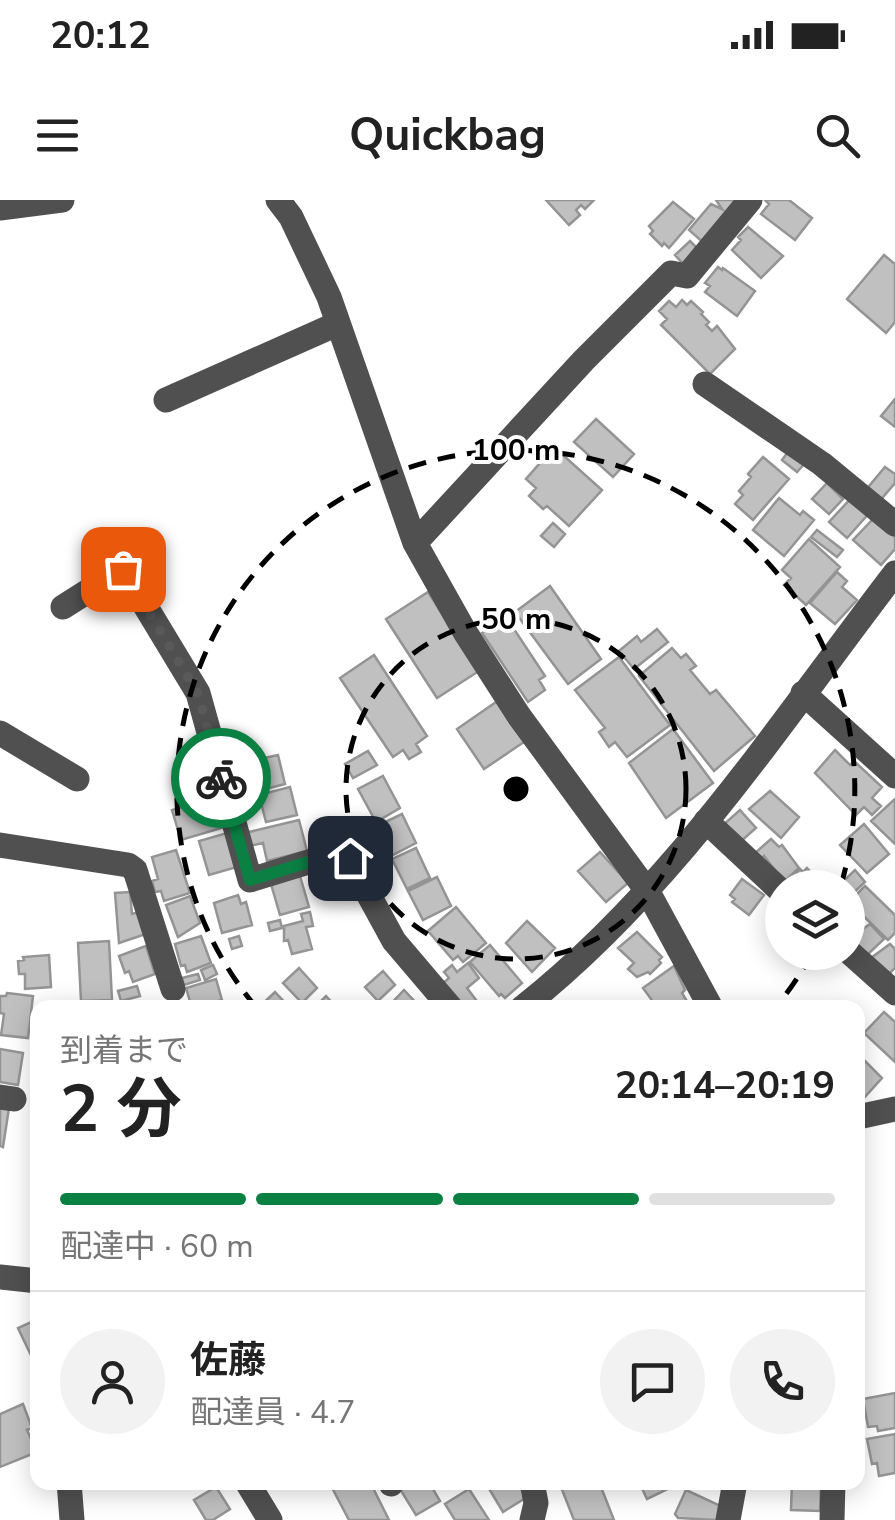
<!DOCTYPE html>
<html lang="ja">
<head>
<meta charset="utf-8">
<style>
  body { margin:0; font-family:"Nunito Sans","Noto Sans JP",sans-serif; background:#f2f2f2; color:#222; height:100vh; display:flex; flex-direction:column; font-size:38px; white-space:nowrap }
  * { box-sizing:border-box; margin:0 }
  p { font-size:32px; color:#767676 }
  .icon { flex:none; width:55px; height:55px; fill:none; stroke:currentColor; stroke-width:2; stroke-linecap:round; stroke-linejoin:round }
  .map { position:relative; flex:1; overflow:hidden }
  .side { position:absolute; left:30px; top:800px; width:835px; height:490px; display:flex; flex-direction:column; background:#fff; border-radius:20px; box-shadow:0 5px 25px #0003 }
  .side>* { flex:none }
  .fabs { position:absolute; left:765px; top:670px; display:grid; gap:20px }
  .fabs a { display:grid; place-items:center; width:100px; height:100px; border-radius:50%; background:#fff; box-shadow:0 5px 25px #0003; font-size:50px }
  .pin { position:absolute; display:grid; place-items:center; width:85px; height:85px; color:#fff; margin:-42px; border-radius:20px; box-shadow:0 5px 15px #0006 }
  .courier { position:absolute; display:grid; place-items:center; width:100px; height:100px; margin:-50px; border:8px solid #0b8043; border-radius:50%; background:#fff; color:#222; box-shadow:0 2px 12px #0007 }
  .summary em { font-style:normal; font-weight:700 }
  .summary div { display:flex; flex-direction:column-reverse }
  .summary { display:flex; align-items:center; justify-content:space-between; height:170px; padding:0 30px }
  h1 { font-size:65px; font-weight:700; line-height:75px }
  .bar { display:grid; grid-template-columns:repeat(4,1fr); gap:15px 10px; align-content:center; height:120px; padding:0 30px }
  .bar i { height:12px; border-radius:8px; background:#e0e0e0 }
  .bar .on { background:#0b8043 }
  .bar p { grid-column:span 4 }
  .line { display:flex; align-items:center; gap:25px; padding:0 30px; border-top:2px solid #e0e0e0 }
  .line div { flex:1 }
  .round { display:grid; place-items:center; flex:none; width:105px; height:105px; border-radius:52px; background:#f2f2f2 }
  .status { display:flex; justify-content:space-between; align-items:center; height:70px; padding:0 50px; background:#fff; direction:ltr }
  .status svg { height:28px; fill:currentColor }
  header { display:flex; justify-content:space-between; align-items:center; height:130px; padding:0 30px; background:#fff; font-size:45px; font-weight:700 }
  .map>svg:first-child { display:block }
</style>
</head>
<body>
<div class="status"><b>20:12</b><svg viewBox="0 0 49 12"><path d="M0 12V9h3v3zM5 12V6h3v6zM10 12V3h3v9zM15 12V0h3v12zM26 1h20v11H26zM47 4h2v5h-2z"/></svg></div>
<header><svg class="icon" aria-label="menu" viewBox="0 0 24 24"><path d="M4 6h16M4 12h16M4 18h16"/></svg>Quickbag<svg class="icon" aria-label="search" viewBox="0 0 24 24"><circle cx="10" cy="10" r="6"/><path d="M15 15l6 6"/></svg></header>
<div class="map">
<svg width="895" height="1320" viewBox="0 0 895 1320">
  <rect width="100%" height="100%" fill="#fff"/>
  <path fill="#c0c0c0" stroke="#949494" stroke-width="2.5" d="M546 0H594L585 9 581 5 576 10 580 15 569 25Z
    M742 0 707 46 689 30 711 4 722 9 716 0Z
    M789 0 812 18 795 40 761 14 769 4 765 0Z
    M673 2 694 19 669 48 664 43 662 46 650 34 653 31 649 26Z
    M748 27 783 56 761 78 732 50 741 40 738 37Z
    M690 41 701 52 686 67 675 55Z
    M884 55 895 64V122L886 133 847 99Z
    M718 67 722 70 723 68 755 91 737 116 705 92 710 86 705 83Z
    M682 100 687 105 691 101 703 112 701 114 709 122 706 125 712 131 717 126 735 149 710 174 661 125 667 119 659 111 669 101 676 107Z
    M895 199V227L881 216Z
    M596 219 634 254 613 277 574 242Z
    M554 247 602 290 569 326 547 306 543 309 529 296 536 288 526 279Z
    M790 249 806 262 797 272 782 260Z
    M763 257 789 279 753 320 735 304 743 295 739 291 751 277 748 274Z
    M885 267 895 274V283L878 303 865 291Z
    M827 283 843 299 829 314 812 299Z
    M854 295 872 310 847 338 829 322Z
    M779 298 800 315 803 311 814 320 784 356 753 330Z
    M874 318 895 337V349L881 365 853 340Z
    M553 323 565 334 554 347 541 336Z
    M817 330 843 350 837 357 811 337Z
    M809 339 840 367 806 405 784 385 791 378 782 370Z
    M837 372 847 381 842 387 857 400 835 424 810 403Z
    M550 386 601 459 568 484 515 412Z
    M428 392 479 471 437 498 386 419Z
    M506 417 545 476 539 480 545 490 528 502 482 433Z
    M657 429 668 442 634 469 619 451 637 436 641 442Z
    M672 448 681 458 686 454 696 466 690 470 710 494 716 490 755 536 714 571 639 476Z
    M374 455 427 536 416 544 421 552 409 559 403 550 393 557 340 478Z
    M619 457 670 525 627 557 615 542 609 547 599 532 605 528 575 490Z
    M499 500 527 540 484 569 457 529Z
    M673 529 713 583 666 618 629 563Z
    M835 550 850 565 854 561 882 587 872 598 881 606 872 615 864 607 856 615 815 573Z
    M368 551 377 565 353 578 345 564Z
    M278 555 285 584 262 590 255 560Z
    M383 576 400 608 376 622 358 589Z
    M256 585 258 593 244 598 241 589Z
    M290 587 297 615 266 622 259 595Z
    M770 591 799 617 781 638 749 609Z
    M217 597 225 627 181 640 172 610Z
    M895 599V644L871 621Z
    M740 610 756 628 739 643 723 625Z
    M402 614 416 643 389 657 377 626Z
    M299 620 307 651 267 661 263 643 249 646 245 633Z
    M864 624 889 654 867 673 840 645Z
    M227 633 237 667 209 675 199 641Z
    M771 639 779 647 782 645 799 668 784 682 764 656 760 660 754 654Z
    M416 648 430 678 407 689 392 659Z
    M176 650 190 693 164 701 161 691 155 692 152 681 158 679 152 657Z
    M600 652 628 683 606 702 578 671Z
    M807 668 821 683 816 688H797L789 680 800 669 803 672Z
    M855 670 865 682 848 698V688H836Z
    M300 676 309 707 280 715 271 684Z
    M437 677 451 706 423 720 408 691Z
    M742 679 764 695 749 715 732 702 735 699 730 695Z
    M865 686 895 715V733L888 740 849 702Z
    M130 692 132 714 139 712 146 734 119 743 115 693Z
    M238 695 241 704 246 702 252 725 222 733 214 703Z
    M190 696 200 723 178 737 166 705Z
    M849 705 862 719 848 732V706Z
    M456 707 486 743 463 762 458 756 453 760 428 731Z
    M310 712 313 726 306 727 312 749 292 754 288 740 284 741V726L303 721 301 714Z
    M280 720 282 728 270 731 268 723Z
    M527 721 555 748 532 772 506 743Z
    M870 724 884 739 866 756 849 739Z
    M637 732 662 757 659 760 661 763 650 774 648 772 637 777 628 769 634 763 618 748Z
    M201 736 211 763 187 772 185 765 181 766 175 744Z
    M239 736 242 746 232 749 229 739Z
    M109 741 112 800 81 801 78 743Z
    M890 744 895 749V768L888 775 871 758Z
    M490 745 522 783 505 798 501 794 499 796 470 762Z
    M146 746 155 774 133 782 129 771 125 773 119 756Z
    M49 755 51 787 25 789V774H19L18 761 24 760 23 757Z
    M468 763 479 778 467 788 482 808H466L442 784 449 778 444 772 452 765 457 772Z
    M213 765 217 774 205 780 201 770Z
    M674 766 685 790 682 793 688 803 683 808H651L654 803 643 788Z
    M299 768 317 788 302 803 283 783Z
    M383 771 395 785 378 801 365 787Z
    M198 774 200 780 184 785 182 778Z
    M216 779 222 800 192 808 186 788Z
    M137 786 140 796 121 801 118 791Z
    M404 790 421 808H387Z
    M275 792 290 808 259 807Z
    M7 793 33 796 28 838 1 835 4 814 0 813V796H6Z
    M326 796 337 808H314Z
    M110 803 111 808H81V804Z
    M884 812 895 822V862L864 833Z
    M0 849 23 853 18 885 0 882Z
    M858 854 882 878 863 899 858 893Z
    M0 907 9 908 3 947 0 946Z
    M38 1119V1170L18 1128Z
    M895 1193V1228L878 1231 877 1226 868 1227 863 1199Z
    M23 1204 32 1228 27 1230 37 1252 0 1267V1214Z
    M895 1234V1273L879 1276 877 1263 872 1264 867 1239Z
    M329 1282H370L389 1320H349Z
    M411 1282H429L440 1301 416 1315 400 1289Z
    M485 1282H521L519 1284 527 1297 503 1312Z
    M559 1282H599L614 1320H574Z
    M639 1282H670L672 1287 647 1299Z
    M792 1282H821L820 1311 791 1310Z
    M216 1287 230 1309 213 1320H206L194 1300Z
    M469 1289 489 1320H455L445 1304Z
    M686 1290 723 1307 717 1320 678 1318 675 1314Z"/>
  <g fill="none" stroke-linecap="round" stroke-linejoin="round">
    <path stroke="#505050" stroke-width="25" d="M278 0 291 17 329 97 415 343 465 432 519 516 648 692 711 808
      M0 8 62 0
      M705 184 822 264 895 324
      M166 200 337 124
      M415 343 584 160 671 73 687 76 750 0
      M63 407 123 369 198 493 250 680 341 652 347 655 394 741 451 808
      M803 493 895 576
      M0 533 77 579
      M706 621 782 692
      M0 645 128 665 135 670 173 789
      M848 751 895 793
      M522 808C673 689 779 524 895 373
      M0 897 14 899
      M858 917 895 909
      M0 1077 38 1081
      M69 1282 72 1320
      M247 1282 270 1320
      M390 1282 391 1284
      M532 1320 536 1303 532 1282
      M728 1320 735 1282
      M832 1320 833 1282"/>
  </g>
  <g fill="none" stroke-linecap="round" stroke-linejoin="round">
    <path stroke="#595959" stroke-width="10" stroke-dasharray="0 18" d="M123 369 198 494 221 578"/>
    <path stroke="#0b8043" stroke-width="12" d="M221 578 250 680 341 652 350 658"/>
  </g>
  <g fill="none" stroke="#000" stroke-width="5" stroke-dasharray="18 12">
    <circle cx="516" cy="589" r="170"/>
    <path d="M812 753A339 339 0 0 1 776 807M256 807A339 339 0 1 1 841 685"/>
  </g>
  <circle cx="516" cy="589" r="15" fill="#000" stroke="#fff" stroke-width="5"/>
  <g font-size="30" text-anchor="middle" font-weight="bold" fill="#000" stroke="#fff" stroke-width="8" stroke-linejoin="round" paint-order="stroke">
    <text x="516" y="260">100 m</text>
    <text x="516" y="429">50 m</text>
  </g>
</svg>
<div class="fabs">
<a><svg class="icon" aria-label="layers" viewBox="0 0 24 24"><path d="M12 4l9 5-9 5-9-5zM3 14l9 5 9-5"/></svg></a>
</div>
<div class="pin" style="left:123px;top:369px;background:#ea580c"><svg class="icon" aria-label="bag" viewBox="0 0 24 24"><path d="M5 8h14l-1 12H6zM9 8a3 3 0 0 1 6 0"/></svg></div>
<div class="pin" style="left:350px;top:658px;background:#1f2937"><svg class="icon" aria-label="home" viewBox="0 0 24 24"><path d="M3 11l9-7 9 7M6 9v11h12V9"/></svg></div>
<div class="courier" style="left:221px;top:578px"><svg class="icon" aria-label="bike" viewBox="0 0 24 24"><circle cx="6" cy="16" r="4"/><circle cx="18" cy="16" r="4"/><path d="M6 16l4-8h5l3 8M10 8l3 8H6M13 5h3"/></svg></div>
<section class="side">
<div class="summary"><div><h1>2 分</h1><p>到着まで</p></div><em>20:14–20:19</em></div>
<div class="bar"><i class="on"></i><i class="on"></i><i class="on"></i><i></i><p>配達中 · 60 m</p></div>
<div class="line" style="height:180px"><a class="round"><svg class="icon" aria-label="person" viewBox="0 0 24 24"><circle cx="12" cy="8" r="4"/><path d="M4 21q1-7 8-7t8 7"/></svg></a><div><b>佐藤</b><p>配達員 · 4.7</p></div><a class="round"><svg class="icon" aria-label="chat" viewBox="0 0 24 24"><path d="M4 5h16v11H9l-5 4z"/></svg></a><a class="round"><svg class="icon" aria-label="phone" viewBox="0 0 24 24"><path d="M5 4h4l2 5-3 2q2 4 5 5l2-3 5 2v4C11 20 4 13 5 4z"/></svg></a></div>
</section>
</div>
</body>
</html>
